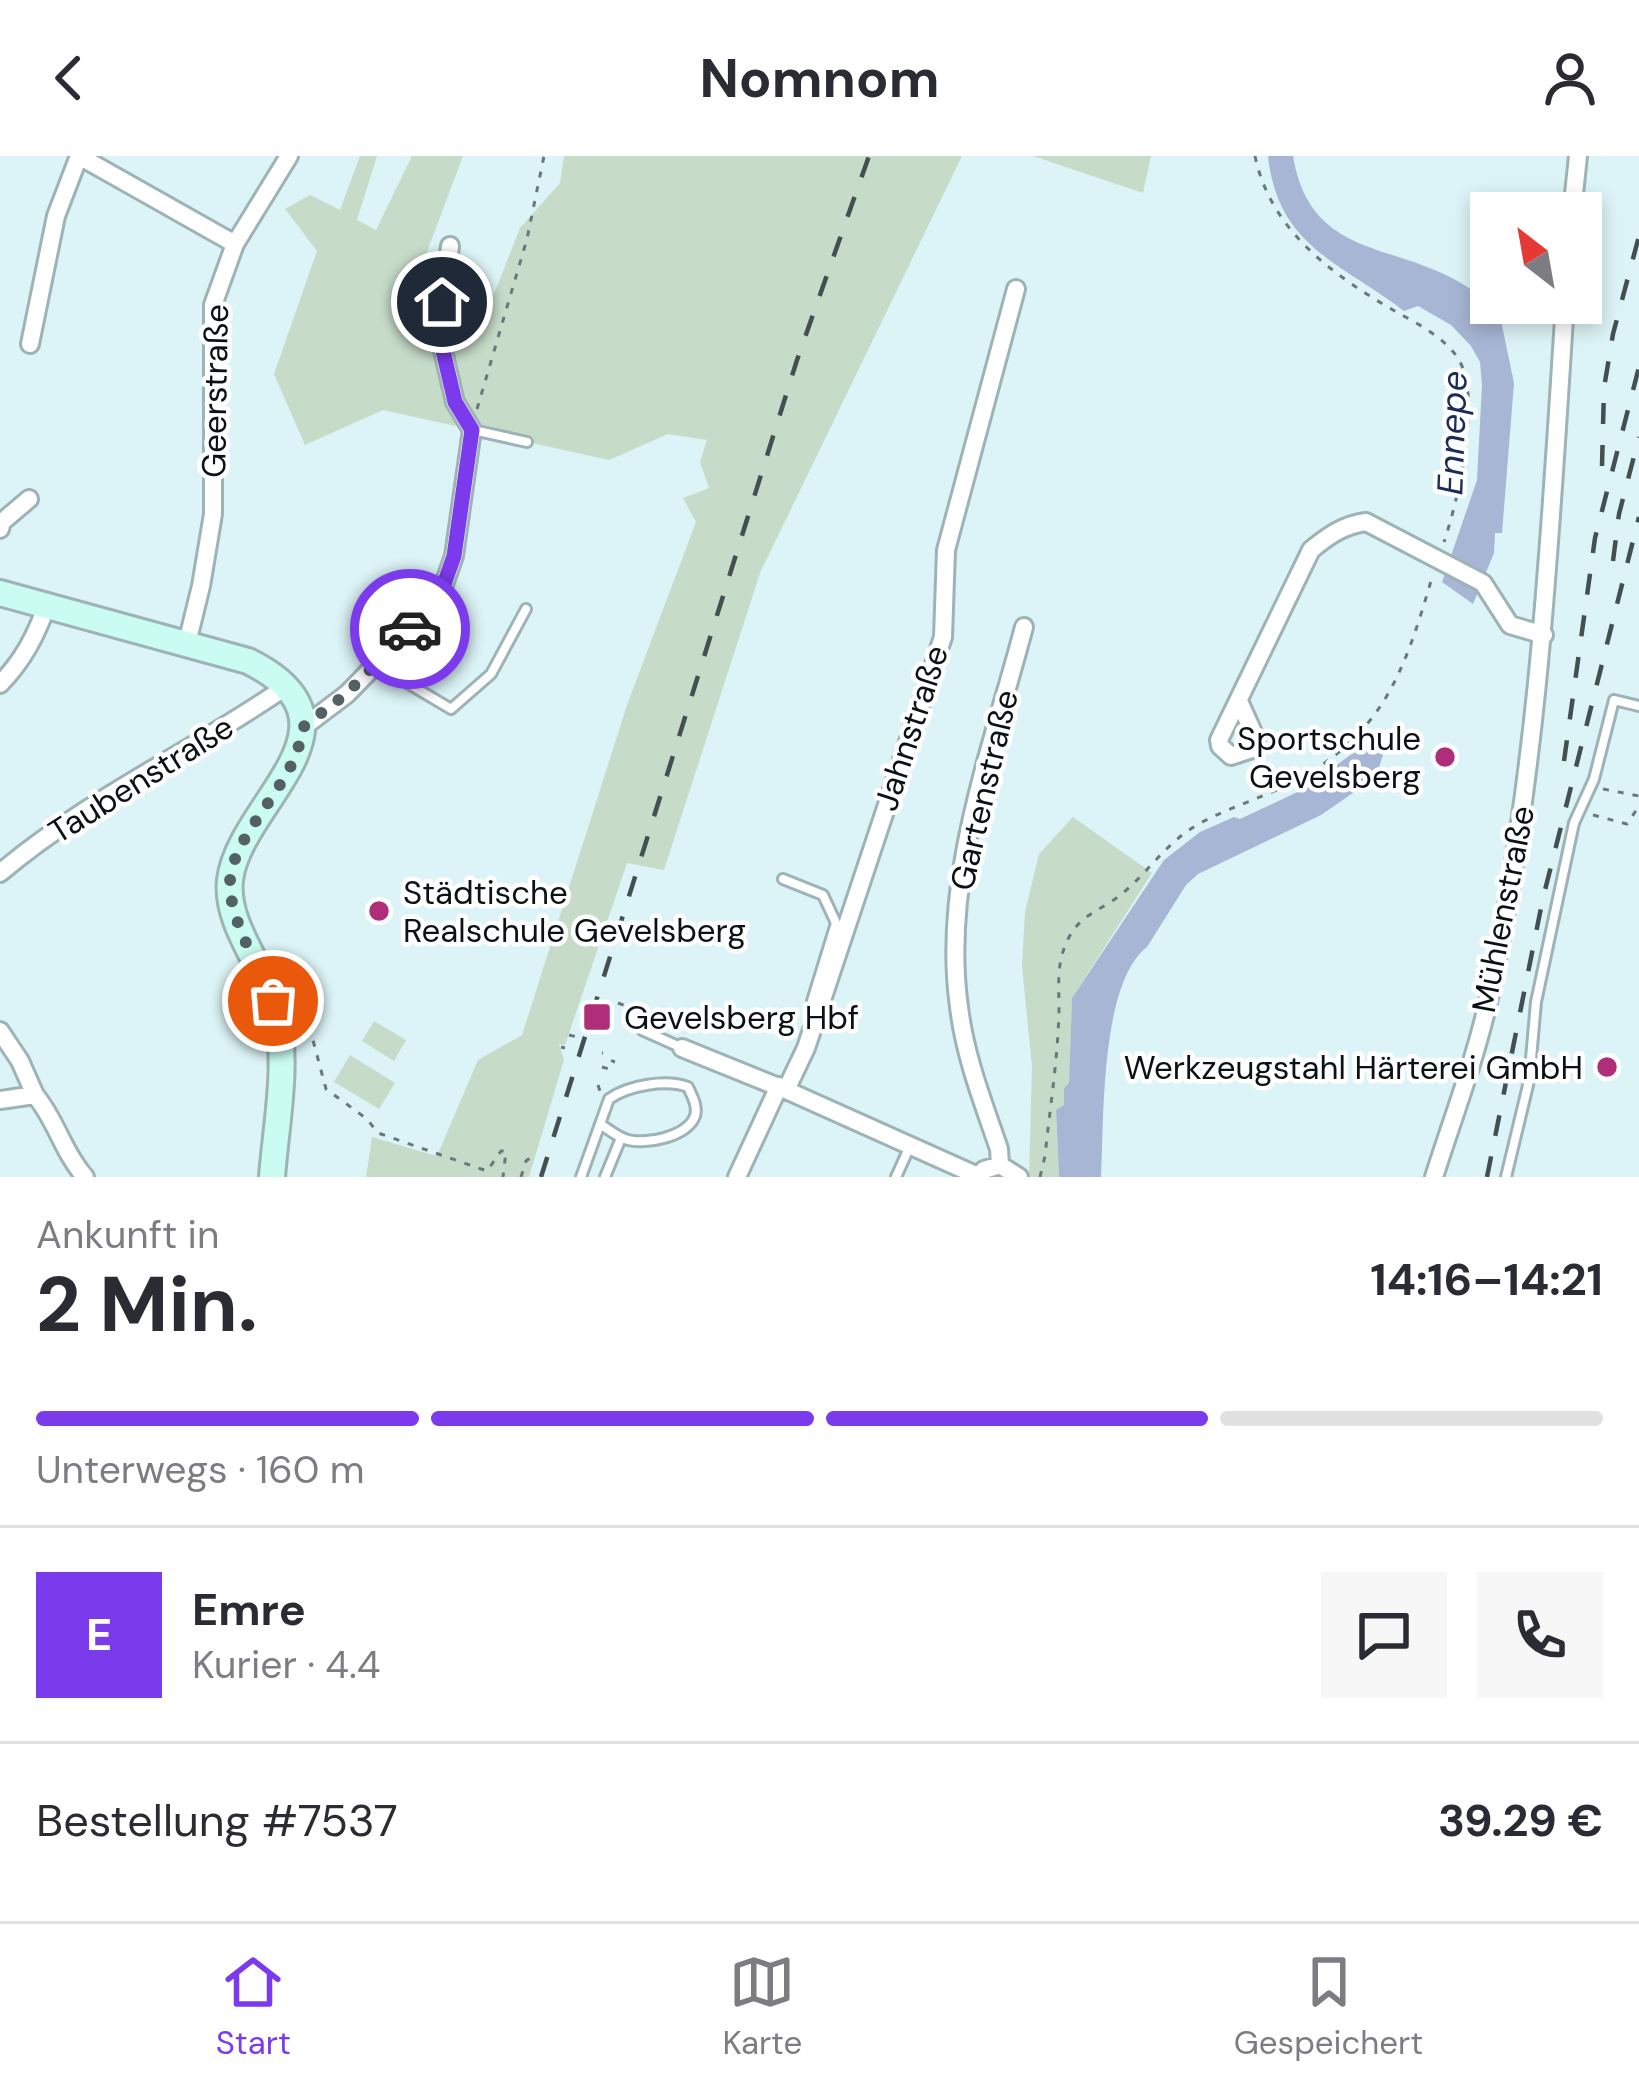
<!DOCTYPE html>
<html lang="de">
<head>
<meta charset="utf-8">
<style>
  body { margin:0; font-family:"DM Sans",sans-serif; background:#f7f7f7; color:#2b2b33; height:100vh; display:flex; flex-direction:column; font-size:45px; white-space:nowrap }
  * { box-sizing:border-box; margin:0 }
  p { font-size:39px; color:#7c7c81 }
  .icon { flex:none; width:66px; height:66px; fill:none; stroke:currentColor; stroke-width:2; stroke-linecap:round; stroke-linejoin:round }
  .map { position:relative; height:1021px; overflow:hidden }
  .side { display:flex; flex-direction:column; background:#fff; flex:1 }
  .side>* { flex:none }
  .needle { width:78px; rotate:329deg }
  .tools { position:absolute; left:1470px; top:36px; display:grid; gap:24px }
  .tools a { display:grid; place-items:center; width:132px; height:132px; border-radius:0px; background:#fff; box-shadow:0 6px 18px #0003; font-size:60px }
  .pin { position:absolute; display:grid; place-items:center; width:102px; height:102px; color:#fff; margin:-51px; border:6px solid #fff; border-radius:50%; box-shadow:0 3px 12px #0007 }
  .courier { position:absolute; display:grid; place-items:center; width:120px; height:120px; margin:-60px; border:9px solid #7c3aed; border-radius:50%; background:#fff; color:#222; box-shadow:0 3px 15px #0007 }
  .overview em { font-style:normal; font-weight:700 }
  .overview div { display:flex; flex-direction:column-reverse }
  .overview { display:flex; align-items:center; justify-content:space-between; height:204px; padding:0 36px }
  h1 { font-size:78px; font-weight:700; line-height:90px }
  .bar { display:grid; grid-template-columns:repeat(4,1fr); gap:18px 12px; align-content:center; height:144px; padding:0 36px }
  .bar i { height:15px; border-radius:9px; background:#e1e1e2 }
  .bar .current { background:#7c3aed }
  .bar p { grid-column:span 4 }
  .line { display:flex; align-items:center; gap:30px; padding:0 36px; border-top:3px solid #e1e1e2 }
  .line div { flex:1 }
  .round { display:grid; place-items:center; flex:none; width:126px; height:126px; border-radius:0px; background:#f7f7f7 }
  header { display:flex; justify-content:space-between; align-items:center; height:156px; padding:0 36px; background:#fff; font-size:54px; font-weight:700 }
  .tabs { display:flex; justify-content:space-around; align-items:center; height:168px; border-top:3px solid #e1e1e2; background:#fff; font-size:33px; color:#7c7c81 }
  .tabs a { display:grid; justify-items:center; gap:6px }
  .tabs .current { color:#7c3aed }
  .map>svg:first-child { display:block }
</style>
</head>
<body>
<header><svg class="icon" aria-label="back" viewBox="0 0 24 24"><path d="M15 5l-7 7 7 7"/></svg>Nomnom<svg class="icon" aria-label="person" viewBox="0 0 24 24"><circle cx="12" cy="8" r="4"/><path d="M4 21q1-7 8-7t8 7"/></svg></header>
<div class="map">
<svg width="1639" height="1021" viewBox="0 0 1639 1021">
  <rect width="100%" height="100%" fill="#dcf4f7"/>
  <path fill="#c6dbc8" d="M360 0H377L357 64 376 74 412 0H463L425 101 494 138 520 72 560 27 564 0H962L760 417 664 714 627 707 565 889 559 888 564 904 529 1021H366L372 981 437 1000 478 904 522 879 627 549 696 366 683 342 709 332 700 306 707 284 668 278 609 304 383 254 305 289 274 218 317 95 285 53 310 39 340 54Z
    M1033 0H1151L1143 37Z
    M1073 661 1152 717 1072 842 1069 927 1064 932V950L1056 955 1059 1021H1029L1032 911 1022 810 1025 756 1039 698Z
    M374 865 406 884 394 905 362 885Z
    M350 899 395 927 379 953 334 926Z"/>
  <path fill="#a6b6d4" d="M1268 0H1293C1310 102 1392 86 1461 127 1475 135 1487 146 1499 155L1514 227 1502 377H1495L1494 397 1473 448 1442 426 1477 324 1482 229 1480 206 1471 190 1451 169 1418 150 1404 155C1340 106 1278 91 1268 0Z
    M1375 575 1389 580 1373 630 1366 628 1321 659 1198 718 1186 729 1147 791C1100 827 1104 965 1101 1021H1059L1056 954 1064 949V932L1069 927 1072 842 1164 704 1200 676 1234 661 1240 663 1306 632 1373 582Z"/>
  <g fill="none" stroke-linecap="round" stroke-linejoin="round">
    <g stroke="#9db3b6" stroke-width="14">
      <path id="service" d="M473 274 527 286
        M377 509 451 553 491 518 526 453
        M783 723 823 739 836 767 812 845 818 851
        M642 874 680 891
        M581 1021 609 943C629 929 666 923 688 931 692 940 698 950 695 960 687 981 644 990 625 983 616 980 608 973 600 968
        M605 1021 621 982
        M896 1021 910 990
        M1506 1021 1529 925 1536 846 1574 667 1594 623 1614 544 1639 550"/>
    </g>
    <g stroke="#9db3b6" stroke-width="22">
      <path id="minor" d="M79 0 235 88
        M1572 57 1578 0
        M30 188 56 60 79 0
        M0 373 2 366 29 343
        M187 487 201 430 213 358V149L235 88 289 0
        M0 528C23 505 36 479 47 449
        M1239 545 1256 583 1252 593 1231 600 1220 590 1219 584 1311 394C1329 379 1344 369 1366 366L1483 427 1510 469 1544 479
        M302 572 347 538 425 458 442 434 454 400 472 274 455 246 439 178 450 90
        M0 717C86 644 191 596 284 532
        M0 875 20 905 35 939
        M682 892 786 934 978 1020
        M786 934 806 892 943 481 946 394 1016 133
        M0 944 35 939C56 964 63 996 85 1021
        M1000 1009 999 993C983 946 965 901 959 851 941 723 992 593 1024 471
        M737 1021 779 930
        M978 1021 984 1014 1000 1009 1019 1021
        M1434 1021C1453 961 1477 899 1490 837 1539 610 1550 378 1565 147"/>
    </g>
    <g stroke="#9db3b6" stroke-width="30">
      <path id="secondary" d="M0 437 248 505C376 568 239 647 230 724 225 769 265 812 276 854 289 907 276 968 272 1021"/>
    </g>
    <path stroke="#69797a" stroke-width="3" stroke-dasharray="6 9" stroke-linecap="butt" d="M1255 0C1270 73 1331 118 1393 154 1416 167 1445 181 1459 204 1482 244 1458 344 1444 386
      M477 253 527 83 544 0
      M1603 633 1639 640
      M1593 659 1627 668 1639 650
      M283 818 301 839 326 933 367 963 378 977 487 1015 501 995H506L503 1021
      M618 847 639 855
      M569 879 582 882
      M561 891 565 892
      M602 897H603
      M602 911 609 913 612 905 615 906
      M598 929 600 935
      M521 1021 526 1005 534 999
      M1040 1021 1045 1000C1050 951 1058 902 1059 854 1059 827 1056 808 1068 783 1081 757 1103 754 1123 737 1149 715 1166 687 1197 669 1223 654 1253 645 1281 632 1382 584 1404 518 1433 418"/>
    <use href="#service" stroke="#fff" stroke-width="8"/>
    <use href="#minor" stroke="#fff" stroke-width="16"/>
    <use href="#secondary" stroke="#cafcf2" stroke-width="24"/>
    <path stroke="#434f51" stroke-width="4.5" stroke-dasharray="21 21" stroke-linecap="butt" d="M1602 310 1604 232 1613 178 1639 80
      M1613 405 1619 358 1639 281
      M1564 605 1595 382 1639 211
      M541 1021 797 204 869 0
      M1487 1021 1543 742 1639 361"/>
  </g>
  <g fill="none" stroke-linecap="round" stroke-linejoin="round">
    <path stroke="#546163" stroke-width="12" stroke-dasharray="0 21.6" d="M273 845C259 809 233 771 230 732 227 679 299 628 302 572L346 538 410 473"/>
    <path stroke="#7c3aed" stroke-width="15" d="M410 473 442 434 454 400 472 274 455 246 439 178 442 146"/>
  </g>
  <g fill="#b02e79" stroke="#fff" stroke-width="4.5">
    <circle cx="1445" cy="601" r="12"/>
    <circle cx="379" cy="755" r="12"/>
    <rect x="582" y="846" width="30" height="30" rx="6"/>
    <circle cx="1607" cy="911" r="12"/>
  </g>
  <g text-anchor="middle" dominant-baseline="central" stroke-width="9" stroke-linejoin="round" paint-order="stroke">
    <g font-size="33" fill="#0a1213" stroke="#fff">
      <text transform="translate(215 235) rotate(-89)">Geerstraße</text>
      <text transform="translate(911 572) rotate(-72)">Jahnstraße</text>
      <text transform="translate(141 623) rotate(-32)">Taubenstraße</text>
      <text transform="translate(984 634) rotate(-77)">Gartenstraße</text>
      <text transform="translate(1503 753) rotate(-79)">Mühlenstraße</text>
    </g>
    <g font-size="33" fill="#0a1213" stroke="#fff" text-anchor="end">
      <text x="1421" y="582">Sportschule<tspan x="1421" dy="38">Gevelsberg</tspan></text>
      <text x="403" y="736" text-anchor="start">Städtische<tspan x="403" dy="38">Realschule Gevelsberg</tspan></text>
      <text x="624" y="861" text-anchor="start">Gevelsberg Hbf</text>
      <text x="1583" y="911">Werkzeugstahl Härterei GmbH</text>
    </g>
    <g font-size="36" font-style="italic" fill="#1a2d55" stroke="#fff">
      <text transform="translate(1452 277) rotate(-88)">Ennepe</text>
    </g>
  </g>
</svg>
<div class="tools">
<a><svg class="needle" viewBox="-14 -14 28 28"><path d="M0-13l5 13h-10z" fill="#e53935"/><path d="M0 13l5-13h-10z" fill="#7c7c81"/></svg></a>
</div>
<div class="pin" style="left:273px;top:845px;background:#ea580c"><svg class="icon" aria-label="bag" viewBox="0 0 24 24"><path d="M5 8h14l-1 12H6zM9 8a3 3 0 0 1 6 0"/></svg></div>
<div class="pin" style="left:442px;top:146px;background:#1f2937"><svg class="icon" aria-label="home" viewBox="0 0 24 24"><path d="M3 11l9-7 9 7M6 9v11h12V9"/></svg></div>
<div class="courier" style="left:410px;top:473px"><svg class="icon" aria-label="car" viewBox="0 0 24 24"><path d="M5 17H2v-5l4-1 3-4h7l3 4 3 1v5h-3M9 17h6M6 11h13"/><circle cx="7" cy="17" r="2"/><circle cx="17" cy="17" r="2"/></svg></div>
</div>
<section class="side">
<div class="overview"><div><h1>2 Min.</h1><p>Ankunft in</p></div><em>14:16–14:21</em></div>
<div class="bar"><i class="current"></i><i class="current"></i><i class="current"></i><i></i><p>Unterwegs · 160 m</p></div>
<div class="line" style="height:216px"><b class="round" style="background:#7c3aed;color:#fff">E</b><div><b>Emre</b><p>Kurier · 4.4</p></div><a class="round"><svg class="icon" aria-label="chat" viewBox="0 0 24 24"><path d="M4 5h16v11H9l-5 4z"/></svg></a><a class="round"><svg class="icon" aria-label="phone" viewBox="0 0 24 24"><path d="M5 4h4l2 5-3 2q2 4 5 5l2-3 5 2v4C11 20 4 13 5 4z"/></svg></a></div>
<div class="line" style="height:156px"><div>Bestellung #7537</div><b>39.29 €</b></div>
</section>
<nav class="tabs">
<a class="current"><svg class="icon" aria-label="home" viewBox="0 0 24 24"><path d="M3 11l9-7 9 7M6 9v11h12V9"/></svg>Start</a>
<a><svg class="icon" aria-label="map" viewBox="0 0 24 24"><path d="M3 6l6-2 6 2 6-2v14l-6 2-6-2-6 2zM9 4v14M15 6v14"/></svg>Karte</a>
<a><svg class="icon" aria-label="saved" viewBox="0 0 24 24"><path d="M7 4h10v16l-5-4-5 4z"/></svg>Gespeichert</a>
</nav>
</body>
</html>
